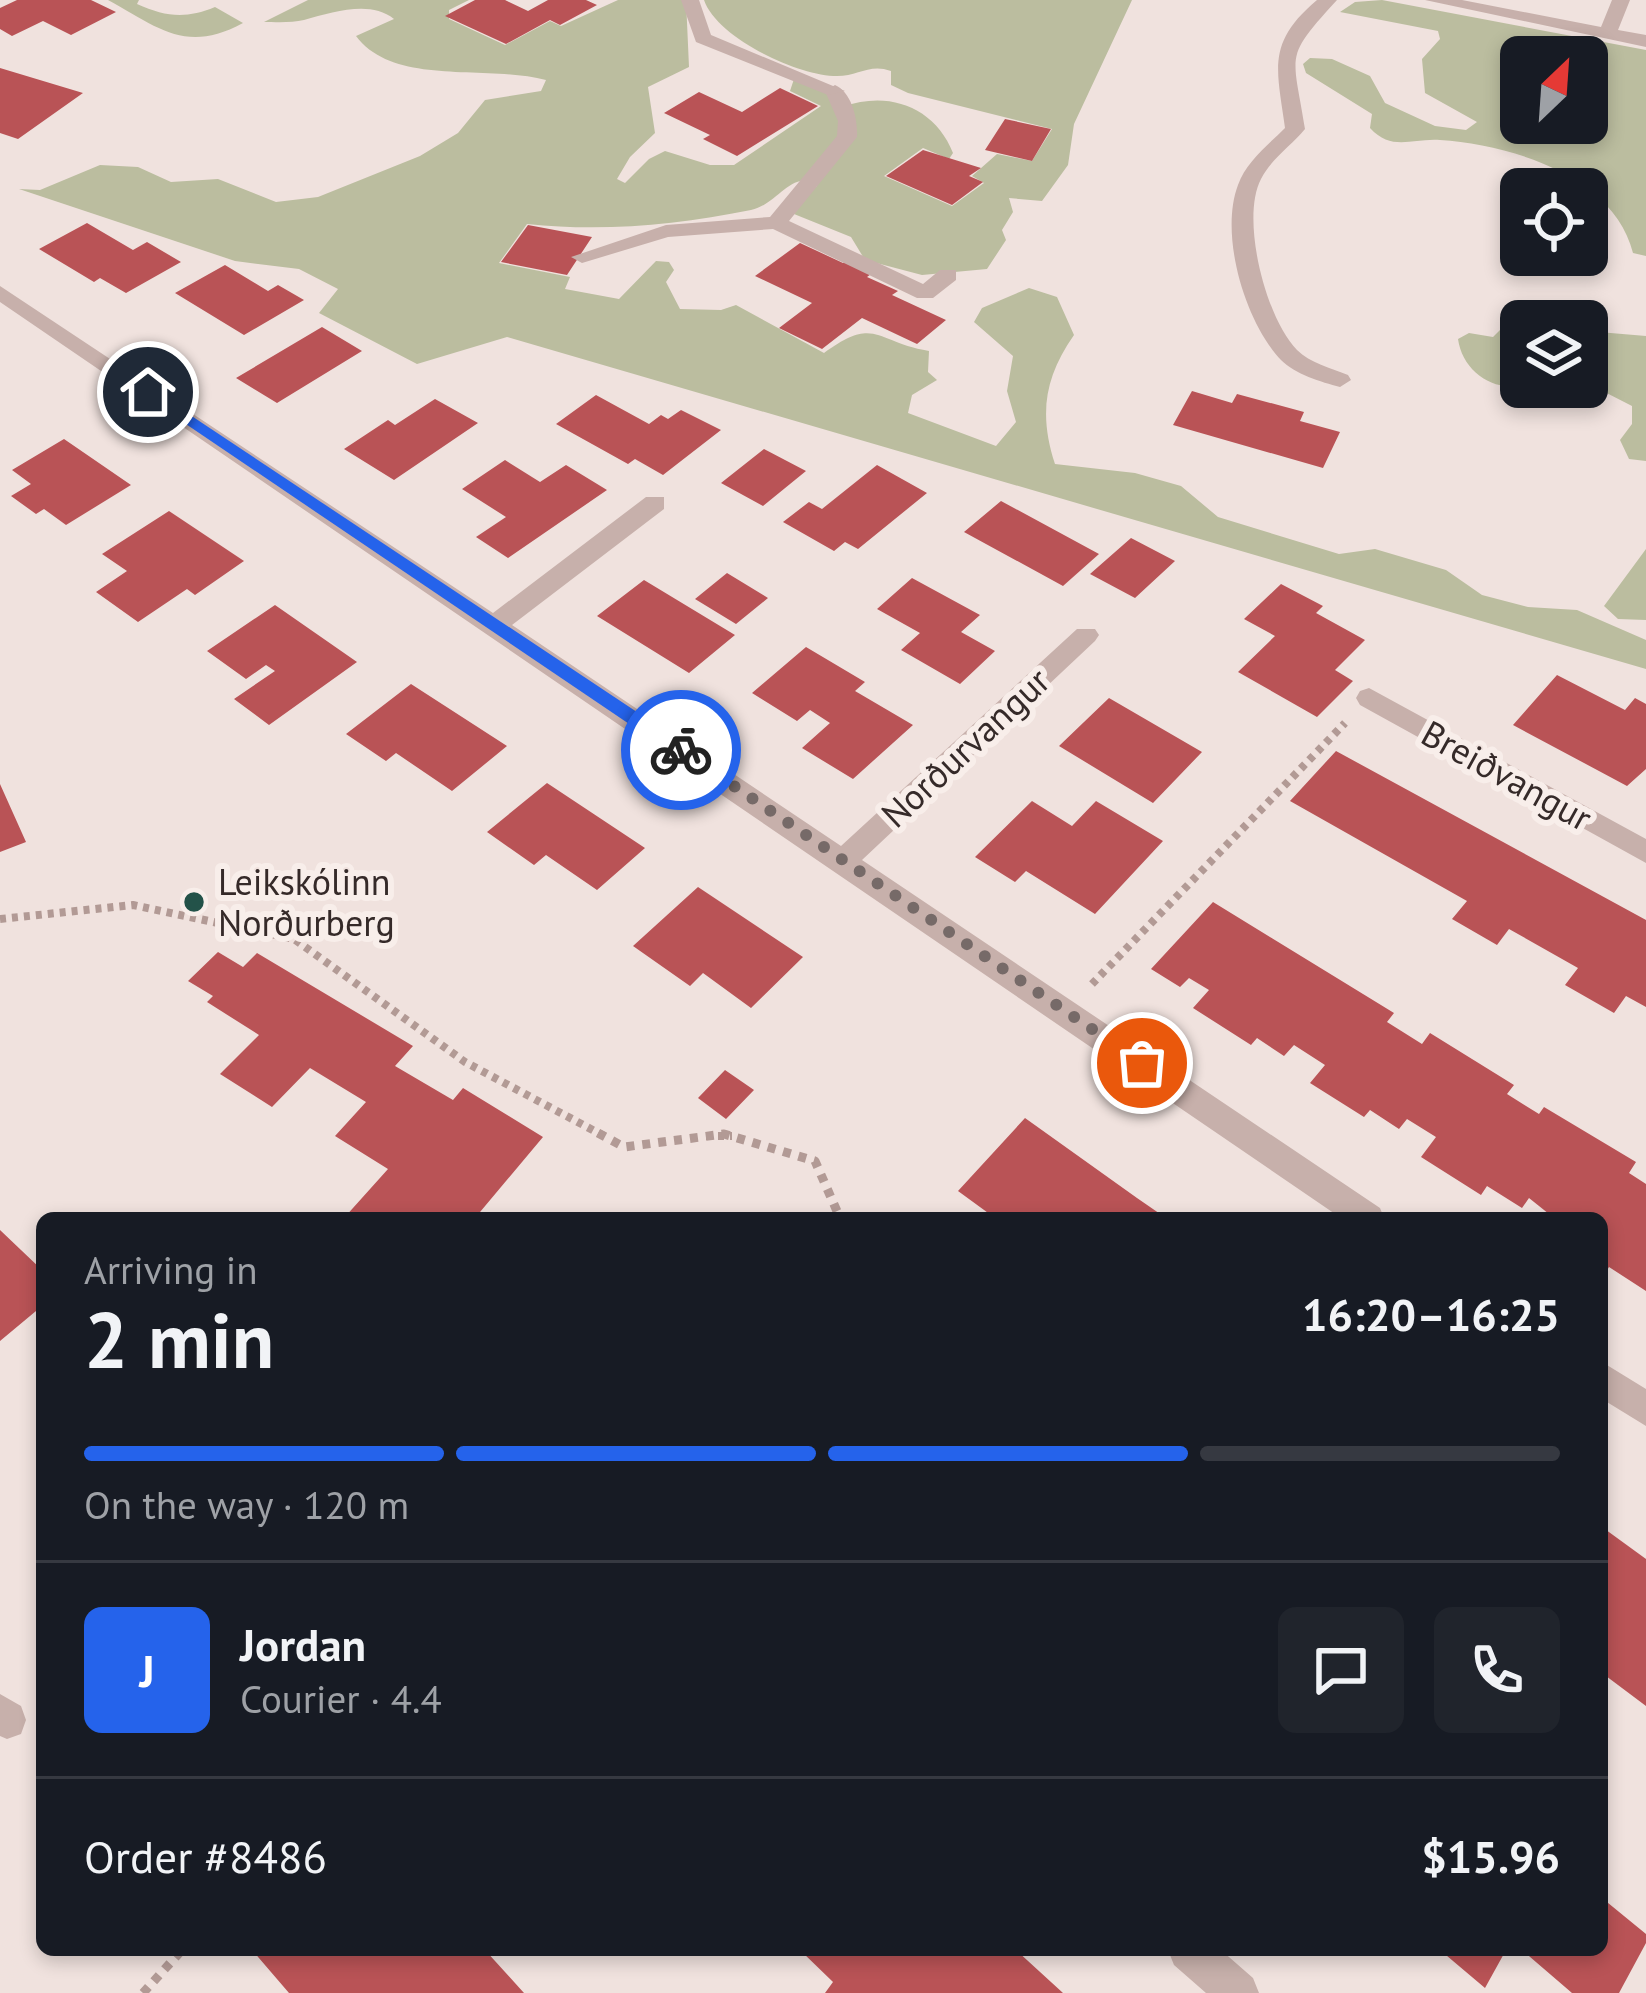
<!DOCTYPE html>
<html lang="en">
<head>
<meta charset="utf-8">
<style>
  body { margin:0; font-family:"PT Sans",sans-serif; background:#20242c; color:#f1f3f6; height:100vh; display:flex; flex-direction:column; font-size:45px; white-space:nowrap }
  * { box-sizing:border-box; margin:0 }
  p { font-size:39px; color:#9ea1a6 }
  .icon { flex:none; width:66px; height:66px; fill:none; stroke:currentColor; stroke-width:2; stroke-linecap:round; stroke-linejoin:round }
  .map { position:relative; flex:1; overflow:hidden }
  .details { position:absolute; left:36px; top:1212px; width:1572px; height:744px; display:flex; flex-direction:column; background:#171b24; border-radius:18px; box-shadow:0 6px 18px #0003 }
  .details>* { flex:none }
  .needle { width:78px; rotate:25deg }
  .buttons { position:absolute; left:1500px; top:36px; display:grid; gap:24px }
  .buttons a { display:grid; place-items:center; width:108px; height:108px; border-radius:18px; background:#171b24; box-shadow:0 6px 18px #0003; font-size:60px }
  .pin { position:absolute; display:grid; place-items:center; width:102px; height:102px; color:#fff; margin:-51px; border:6px solid #fff; border-radius:50%; box-shadow:0 3px 12px #0007 }
  .courier { position:absolute; display:grid; place-items:center; width:120px; height:120px; margin:-60px; border:9px solid #2563eb; border-radius:50%; background:#fff; color:#222; box-shadow:0 3px 15px #0007 }
  .head em { font-style:normal; font-weight:800 }
  .head div { display:flex; flex-direction:column-reverse }
  .head { display:flex; align-items:center; justify-content:space-between; height:204px; padding:0 48px }
  h1 { font-size:78px; font-weight:800; line-height:90px }
  .bar { display:grid; grid-template-columns:repeat(4,1fr); gap:18px 12px; align-content:center; height:144px; padding:0 48px }
  .bar i { height:15px; border-radius:9px; background:#363941 }
  .bar .current { background:#2563eb }
  .bar p { grid-column:span 4 }
  .line { display:flex; align-items:center; gap:30px; padding:0 48px; border-top:3px solid #363941 }
  .line div { flex:1 }
  .round { display:grid; place-items:center; flex:none; width:126px; height:126px; border-radius:18px; background:#20242c }
  .map>svg:first-child { display:block }
</style>
</head>
<body>
<div class="map">
<svg width="1646" height="1993" viewBox="0 0 1646 1993">
  <rect width="100%" height="100%" fill="#f0e2de"/>
  <path fill="#bbbd9f" fill-rule="evenodd" d="M108 0H139L137 4C166 17 186 19 215 7L243 23C186 54 159 28 108 0Z
    M308 0H469L449 10V19L505 45 550 21 561 26 618 0H686L689 67 648 87 655 133 630 157 617 179 625 183 649 159 665 151 710 165H734L821 106 790 91 794 79 809 78 843 107C888 90 935 107 953 153L949 159 923 148 884 176 952 206 984 183 972 176 997 154 1032 161 1052 129 908 93 891 85V71C870 63 858 76 837 76 798 76 717 38 704 0H1132L1074 124 1068 165 1042 201 1009 198 1013 212 1002 230 1006 240 987 269 922 275 865 260 851 237 794 214 798 201 817 186 816 181C787 174 778 204 751 210 676 225 603 232 527 224L499 263 570 277 565 289 619 299 656 261 669 262 674 270 666 282 680 309 721 310 736 305 824 353C876 315 875 342 929 351L928 372 937 380 912 395 908 413 996 446 1016 422 1007 391 1013 356 974 322 982 308 1029 288 1057 297 1074 335C1044 378 1039 415 1055 464L1135 473 1181 486 1218 517 1339 554 1375 549 1446 570 1482 595 1528 607 1577 610 1646 640V669L507 337 417 364 319 313 338 289 299 269 235 261 19 189 40 190 100 165 138 167 171 182 218 179 276 202 318 197 420 156 458 133 485 100 541 91 546 80C486 64 394 87 356 36L394 19C370 0 334 12 304 20 292 23 276 22 264 22Z
    M1382 0 1646 50V256L1633 253C1614 176 1512 145 1440 140 1412 138 1392 152 1370 128L1372 114 1306 73 1303 64 1310 58 1332 59 1370 76 1385 103 1435 126 1466 130 1477 122 1425 93 1422 59 1440 39 1438 31 1340 12 1355 2ZM1587 57V123H1521V57Z
    M1516 314 1551 321H1521V385C1491 392 1462 369 1458 339L1469 333 1493 337Z
    M1587 331 1646 336V461L1629 459 1620 440 1632 424V406L1587 383Z
    M1646 549V620L1618 619 1604 606Z"/>
  <path fill="#b95356" d="M17 0H91L116 12 71 35 43 21 12 36 0 29V8Z
    M475 0H505L528 11 548 0H586L597 5 560 25 550 20 506 44 445 16Z
    M0 68 83 93 18 139 0 133Z
    M780 88 818 106 737 156 703 139 710 135 664 113 699 92 742 112Z
    M1005 119 1051 129 1032 161 985 150Z
    M923 150 981 168 969 176 983 182 952 205 886 176Z
    M87 223 133 250 147 242 181 262 126 293 100 278 94 282 39 249Z
    M528 225 592 237 567 275 501 262Z
    M800 243 843 263 849 259 875 271 867 277 898 291 892 295 946 320 917 344 862 318 822 349 779 328 812 303 755 276Z
    M225 265 268 291 278 285 304 300 244 335 175 293Z
    M322 327 362 351 277 403 236 378Z
    M1192 391 1232 403 1237 394 1304 412 1300 421 1340 432 1323 468 1173 425Z
    M596 395 649 424 661 415 668 419 681 410 721 430 663 475 635 459 628 464 556 424Z
    M435 399 478 423 394 480 344 449 388 420 395 425Z
    M64 439 131 485 66 525 44 509 36 514 11 496 31 484 12 470Z
    M764 449 806 471 763 506 721 483Z
    M505 460 540 482 566 465 607 490 508 558 476 537 506 517 462 489Z
    M877 465 927 493 858 549 845 542 834 551 783 522 809 502 822 509Z
    M1001 501 1099 554 1063 586 964 532Z
    M169 511 244 561 195 595 187 589 138 622 96 592 127 571 102 554Z
    M1131 538 1175 561 1135 598 1090 574Z
    M727 573 768 598 736 624 695 599Z
    M912 578 980 615 961 632 995 651 960 684 901 650 920 633 877 609Z
    M644 580 735 635 689 673 597 616Z
    M1281 584 1323 606 1316 613 1365 640 1335 670 1353 681 1317 717 1238 672 1275 636 1244 619Z
    M275 605 357 662 269 725 234 699 275 671 266 665 246 679 207 651Z
    M806 647 865 682 855 691 913 725 853 779 802 748 830 723 810 710 797 721 752 693Z
    M1557 675 1625 710 1635 698 1646 704V769L1627 786 1513 725Z
    M411 684 507 746 452 791 396 753 386 761 346 734Z
    M1109 698 1202 752 1153 803 1059 746Z
    M1336 751 1646 920V1007L1626 996 1614 1013 1565 985 1578 968 1509 929 1497 945 1452 919 1467 901 1290 801Z
    M547 783 645 848 597 890 546 855 534 865 487 832Z
    M0 784 26 842 0 852Z
    M1032 801 1072 826 1096 801 1163 841 1095 914 1026 871 1015 882 975 857Z
    M698 887 803 957 751 1008 703 973 690 986 633 946Z
    M1213 902 1394 1013 1387 1022 1422 1044 1430 1033 1514 1085 1507 1094 1539 1114 1544 1107 1636 1162 1629 1173 1646 1184V1291L1609 1267 1602 1279V1218H1554L1529 1198 1522 1208 1487 1186 1481 1195 1421 1157 1436 1137 1407 1119 1399 1129 1370 1110 1364 1117 1310 1083 1325 1065 1294 1045 1284 1056 1257 1038 1251 1045 1193 1008 1209 990 1189 978 1180 987 1151 969Z
    M218 952 243 967 257 953 413 1046 395 1066 453 1100 463 1088 543 1137 475 1218H344L388 1169 335 1136 366 1102 310 1068 272 1107 220 1074 259 1035 207 1002 213 996 188 981Z
    M725 1070 754 1090 726 1119 698 1098Z
    M1025 1118 1137 1198 1166 1218H995L958 1191Z
    M0 1230 42 1270V1306L0 1341Z
    M1602 1527 1646 1559V1706L1602 1673Z
    M1602 1898 1646 1934V1943L1619 1993H1572L1522 1950H1602Z
    M252 1950H485L524 1993H289Z
    M800 1950H1016L1063 1993H825L833 1982Z
    M1440 1950H1506L1485 1988Z"/>
  <g fill="none" stroke-linecap="round" stroke-linejoin="round">
    <path stroke="#b29a95" stroke-width="8" stroke-dasharray="6 6" stroke-linecap="butt" d="M0 919 133 905 294 939 465 1062 604 1136
      M1092 984 1345 723
      M706 1136H732"/>
    <path stroke="#b29a95" stroke-width="9" stroke-dasharray="8 8" stroke-linecap="butt" d="M598 1133 624 1147 724 1134 815 1161 840 1218
      M143 1993 182 1950"/>
    <path fill="#c7b0ab" fill-rule="evenodd" d="M835 85C852 92 858 120 857 137L789 221 923 284 940 270H956V280L933 298H917L773 229 668 237 582 263 571 257 666 225 770 217 837 136 838 121 825 91Z"/>
    <path fill="#c7b0ab" fill-rule="evenodd" d="M681 0H699L711 35 845 91 828 95 696 42Z
      M1317 0H1337C1283 59 1293 52 1305 129 1291 146 1271 159 1261 179 1240 219 1266 319 1297 350 1310 363 1331 368 1348 375L1351 380 1340 387C1321 382 1295 374 1281 360 1245 322 1219 235 1238 185 1246 162 1268 145 1285 128 1277 69 1266 43 1317 0Z
      M1425 0H1462L1601 27 1612 0H1630L1618 30 1646 35V47Z
      M0 286 493 613 646 497H664V509L512 625 841 846 1077 629H1095L1099 635 1095 641 862 860 1380 1208 1384 1218H1341L0 302Z
      M1369 688 1646 839V863L1360 705 1356 698 1360 691Z
      M1602 1362 1646 1389V1426L1602 1399Z
      M0 1694 21 1706 26 1720 21 1734 7 1739 0 1736Z
      M1168 1950H1221L1253 1978 1259 1993H1206L1174 1965Z"/>
  </g>
  <path fill="#2563eb" d="M148 387 688 746V755H675L143 395V388Z"/>
  <g fill="none" stroke-linecap="round" stroke-linejoin="round">
    <path stroke="#766a68" stroke-width="12" stroke-dasharray="0 21.6" d="M681 750 1142 1063"/>
  </g>
  <circle fill="#235249" stroke="#f8eeea" stroke-width="4.5" cx="194" cy="902" r="12"/>
  <g text-anchor="middle" dominant-baseline="central" stroke-width="12" stroke-linejoin="round" paint-order="stroke">
    <g font-size="36" fill="#352a29" stroke="#f8eeea">
      <text transform="translate(965 747) rotate(-43)">Norðurvangur</text>
      <text transform="translate(1507 775) rotate(29)">Breiðvangur</text>
    </g>
    <g font-size="36" fill="#352a29" stroke="#f8eeea" text-anchor="start">
      <text x="218" y="881">Leikskólinn<tspan x="218" dy="41">Norðurberg</tspan></text>
    </g>
  </g>
</svg>
<div class="buttons">
<a><svg class="needle" viewBox="-14 -14 28 28"><path d="M0-13l5 13h-10z" fill="#e53935"/><path d="M0 13l5-13h-10z" fill="#9ea1a6"/></svg></a>
<a><svg class="icon" aria-label="locate" viewBox="0 0 24 24"><circle cx="12" cy="12" r="6"/><path d="M12 2v4M12 18v4M2 12h4M18 12h4"/></svg></a>
<a><svg class="icon" aria-label="layers" viewBox="0 0 24 24"><path d="M12 4l9 5-9 5-9-5zM3 14l9 5 9-5"/></svg></a>
</div>
<div class="pin" style="left:1142px;top:1063px;background:#ea580c"><svg class="icon" aria-label="bag" viewBox="0 0 24 24"><path d="M5 8h14l-1 12H6zM9 8a3 3 0 0 1 6 0"/></svg></div>
<div class="pin" style="left:148px;top:392px;background:#1f2937"><svg class="icon" aria-label="home" viewBox="0 0 24 24"><path d="M3 11l9-7 9 7M6 9v11h12V9"/></svg></div>
<div class="courier" style="left:681px;top:750px"><svg class="icon" aria-label="bike" viewBox="0 0 24 24"><circle cx="6" cy="16" r="4"/><circle cx="18" cy="16" r="4"/><path d="M6 16l4-8h5l3 8M10 8l3 8H6M13 5h3"/></svg></div>
<section class="details">
<div class="head"><div><h1>2 min</h1><p>Arriving in</p></div><em>16:20–16:25</em></div>
<div class="bar"><i class="current"></i><i class="current"></i><i class="current"></i><i></i><p>On the way · 120 m</p></div>
<div class="line" style="height:216px"><b class="round" style="background:#2563eb;color:#fff">J</b><div><b>Jordan</b><p>Courier · 4.4</p></div><a class="round"><svg class="icon" aria-label="chat" viewBox="0 0 24 24"><path d="M4 5h16v11H9l-5 4z"/></svg></a><a class="round"><svg class="icon" aria-label="phone" viewBox="0 0 24 24"><path d="M5 4h4l2 5-3 2q2 4 5 5l2-3 5 2v4C11 20 4 13 5 4z"/></svg></a></div>
<div class="line" style="height:156px"><div>Order #8486</div><b>$15.96</b></div>
</section>
</div>
</body>
</html>
